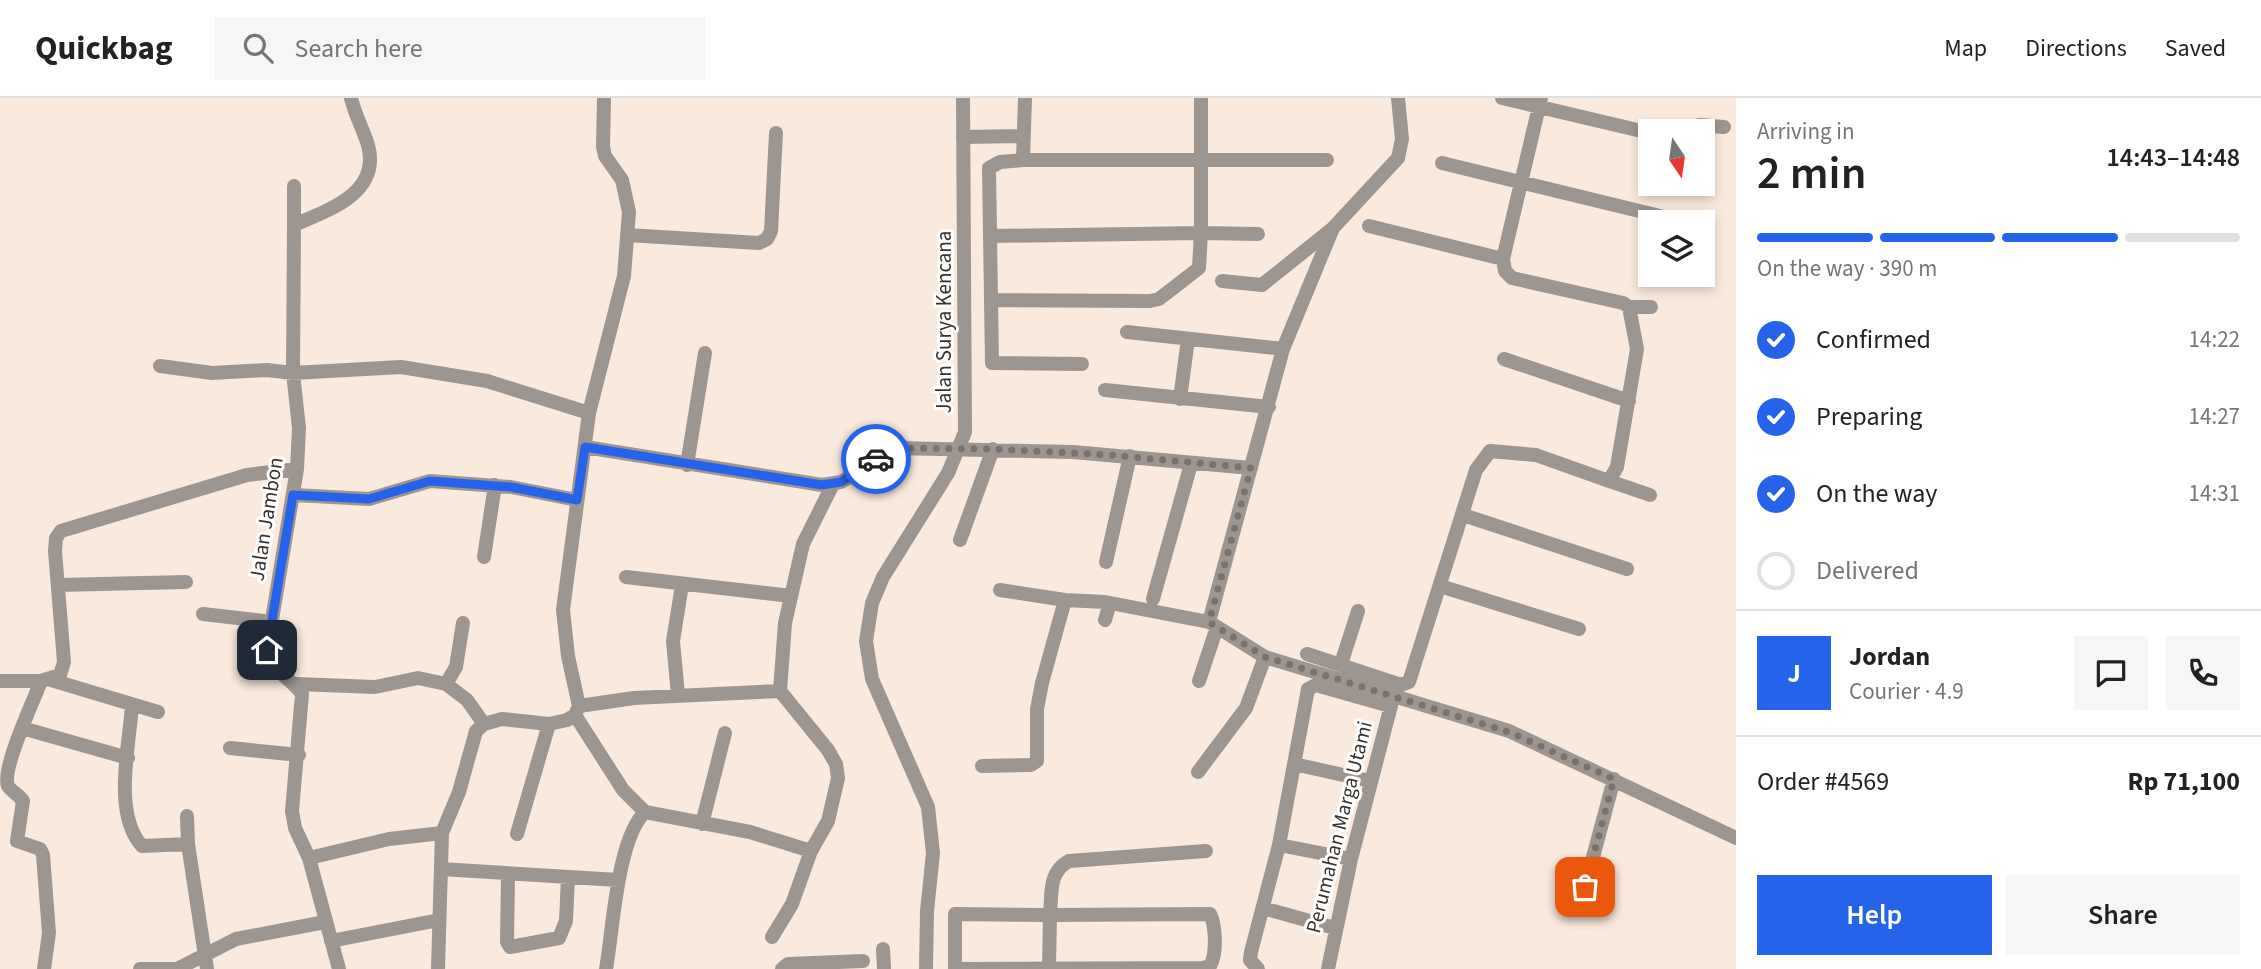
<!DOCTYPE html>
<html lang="en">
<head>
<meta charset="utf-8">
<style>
  body { margin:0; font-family:"Source Sans 3",sans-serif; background:#f6f6f6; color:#222; height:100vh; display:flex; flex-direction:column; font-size:26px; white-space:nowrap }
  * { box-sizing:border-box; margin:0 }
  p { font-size:23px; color:#767676 }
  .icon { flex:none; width:38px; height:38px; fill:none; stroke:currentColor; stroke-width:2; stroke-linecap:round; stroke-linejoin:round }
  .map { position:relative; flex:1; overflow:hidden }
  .panel { display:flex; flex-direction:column; background:#fff; width:525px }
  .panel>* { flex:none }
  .needle { width:46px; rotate:167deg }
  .tools { position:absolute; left:1638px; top:21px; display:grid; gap:14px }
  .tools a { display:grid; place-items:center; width:77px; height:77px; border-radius:0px; background:#fff; box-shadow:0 4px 10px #0003; font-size:35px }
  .pin { position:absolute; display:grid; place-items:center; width:60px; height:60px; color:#fff; margin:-30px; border-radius:14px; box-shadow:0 4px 10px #0006 }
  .courier { position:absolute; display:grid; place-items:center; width:70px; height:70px; margin:-35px; border:5px solid #2563eb; border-radius:50%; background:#fff; color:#222; box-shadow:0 2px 9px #0007 }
  .head em { font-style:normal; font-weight:600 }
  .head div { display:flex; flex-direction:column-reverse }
  .head { display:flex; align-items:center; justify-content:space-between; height:119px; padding:0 21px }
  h1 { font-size:46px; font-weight:600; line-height:52px }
  .bar { display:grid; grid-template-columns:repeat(4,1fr); gap:10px 7px; align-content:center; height:84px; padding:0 21px }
  .bar i { height:9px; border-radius:5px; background:#e0e0e0 }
  .bar .current { background:#2563eb }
  .bar p { grid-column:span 4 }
  .line { display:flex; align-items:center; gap:18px; padding:0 21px; border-top:2px solid #e0e0e0 }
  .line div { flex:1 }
  .round { display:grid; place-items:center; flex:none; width:74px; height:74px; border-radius:0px; background:#f6f6f6 }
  ol { padding:0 21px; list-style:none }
  li { display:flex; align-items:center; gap:21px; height:77px }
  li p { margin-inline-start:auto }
  li .icon { padding:7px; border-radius:50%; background:#2563eb; color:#fff; stroke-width:4 }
  li:last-child { color:#767676 }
  li i { width:38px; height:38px; border:4px solid #e0e0e0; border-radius:50% }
  .button { display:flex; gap:14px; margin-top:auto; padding:14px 21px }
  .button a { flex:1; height:80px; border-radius:0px; background:#2563eb; color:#fff; font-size:28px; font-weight:600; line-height:80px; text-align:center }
  .button a+a { background:#f6f6f6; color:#222 }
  header { display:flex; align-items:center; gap:42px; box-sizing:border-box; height:98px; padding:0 35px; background:#fff; border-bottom:2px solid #e0e0e0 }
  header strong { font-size:33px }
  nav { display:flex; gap:38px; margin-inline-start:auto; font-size:24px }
  .search { width:490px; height:63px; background:#f6f6f6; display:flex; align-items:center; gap:18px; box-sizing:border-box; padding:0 24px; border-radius:0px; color:#767676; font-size:26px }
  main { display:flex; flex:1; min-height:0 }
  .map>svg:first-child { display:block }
</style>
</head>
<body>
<header>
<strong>Quickbag</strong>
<div class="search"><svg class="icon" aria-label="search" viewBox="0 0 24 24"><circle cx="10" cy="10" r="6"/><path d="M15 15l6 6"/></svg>Search here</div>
<nav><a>Map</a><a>Directions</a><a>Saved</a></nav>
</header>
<main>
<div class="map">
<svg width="1736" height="871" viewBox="0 0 1736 871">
  <rect width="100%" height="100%" fill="#faeadd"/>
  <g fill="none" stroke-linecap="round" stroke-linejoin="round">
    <path stroke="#9c9590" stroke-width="14" d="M1502 0 1650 35
      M1678 33 1700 27 1724 29
      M963 39 1022 38
      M1023 62 1025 0
      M1442 65 1660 118
      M294 88V127
      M1369 128 1503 161
      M627 137 759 145 767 141 771 133 776 35
      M991 138 1201 135V0
      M1222 183 1262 187 1332 131
      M992 202 1150 203 1159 201 1199 170 1201 135 1258 136
      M1629 209H1651
      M1127 234 1283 251
      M1504 261 1629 303
      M1082 266 992 265 989 70 1000 64 1023 62H1327
      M160 268 212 275 267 272 293 275 401 269 487 283 589 315
      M1105 292 1269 309
      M1180 301 1188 241
      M585 349 822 387 841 384 896 350 1073 354 1251 370
      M687 367 705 255
      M1609 383 1650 397
      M294 397 369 401 430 383 511 389 577 402
      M1463 417 1627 471
      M960 442 993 351
      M484 459 495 387
      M1106 464 1130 358
      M626 479 791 498
      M58 487 186 484
      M1440 488 1579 531
      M1000 492 1065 502 1105 504 1209 524 1265 559 1509 633 1736 740
      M1153 501 1191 366
      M203 516 272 524
      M1105 522 1110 505
      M1209 524 1283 251 1333 130 1398 60 1402 41 1398 0
      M1307 556 1401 587 1409 584 1476 372 1490 353 1536 357 1609 383 1617 369 1637 251 1629 209 1623 205 1512 180 1505 173 1503 161 1541 0
      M1341 566 1358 513
      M51 582 158 614
      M0 583H41L60 577 64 564 55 453 56 440 61 433 247 377 297 371
      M41 583C34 602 1 671 8 688 11 693 19 697 23 703L17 743 40 751 43 757 49 835 44 871
      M1199 583 1217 529
      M296 586 375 589 418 580 446 586 467 602 484 626
      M446 586 456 569 463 525
      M678 597 673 543 682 487
      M132 606C130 646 112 715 142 748L188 746 207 871
      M579 608 634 600 780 593
      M575 617 623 692 645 714
      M22 630 128 660
      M230 650 299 657
      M1294 666 1370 683
      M982 668 1031 667 1037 663V611L1042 585 1065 502
      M1198 674 1246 610 1265 559
      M187 718 188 746
      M702 726 725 635
      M517 736 549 626
      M1279 747 1351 761
      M309 760 389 741 442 735 459 694 476 633 484 626 502 621 549 626 567 622 575 617 579 608 568 558 563 512 589 315 624 178 629 114 622 82 605 58 603 49 604 0
      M441 771 618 782
      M508 776 507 844 510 849 559 840 566 823 568 779
      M1585 789 1614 681
      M1263 810 1335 830
      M772 839 792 806 811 753 828 723 838 680 836 666 828 652 780 593 785 525 803 446 832 388
      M331 843 439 822
      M883 851 884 871
      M140 871H177L236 841 325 824
      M339 871 309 760 295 730 292 713 302 596C292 580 267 571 267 552L297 371 299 330 293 275 294 127C329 112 381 95 368 47 363 31 355 17 351 0
      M438 871 442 735
      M606 871C613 832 617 741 645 714L750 734 811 753
      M782 871 788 866 863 863
      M1049 871V870L1050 817 955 816V871L1203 870 1210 868C1217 856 1216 828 1210 816L1050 817C1052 796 1048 774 1069 763L1206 753
      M1258 871 1250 862 1251 854 1279 747 1308 591 1316 587 1390 608
      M1328 871 1351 761 1393 600"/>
    <path stroke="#9c9590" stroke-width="14" d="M926 871 927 813 933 755 928 709 872 581 866 543 872 505 883 479 948 375 965 334 963 0"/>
  </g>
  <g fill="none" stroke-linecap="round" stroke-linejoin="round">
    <path stroke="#7c726b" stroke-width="7" stroke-dasharray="0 12.6" d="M876 361 896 350 993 351 1111 357 1251 370 1209 524 1265 559 1509 634 1614 681 1585 789"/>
    <path stroke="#2563eb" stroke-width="9" d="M267 552 293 397 369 401 430 383 511 389 577 402 585 349 822 387 841 384 876 361"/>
  </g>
  <g text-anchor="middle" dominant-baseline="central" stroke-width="6" stroke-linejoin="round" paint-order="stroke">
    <g font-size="21" fill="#38322d" stroke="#fff">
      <text transform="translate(944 224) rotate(-90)">Jalan Surya Kencana</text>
      <text transform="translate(266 421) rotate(-81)">Jalan Jambon</text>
      <text transform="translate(1339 729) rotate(-76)">Perumahan Marga Utami</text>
    </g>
  </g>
</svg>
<div class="tools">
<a><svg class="needle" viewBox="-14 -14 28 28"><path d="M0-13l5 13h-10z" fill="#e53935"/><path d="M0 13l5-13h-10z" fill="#767676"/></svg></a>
<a><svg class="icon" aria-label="layers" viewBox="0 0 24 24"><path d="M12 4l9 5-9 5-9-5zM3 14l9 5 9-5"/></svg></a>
</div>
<div class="pin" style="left:1585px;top:789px;background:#ea580c"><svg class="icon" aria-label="bag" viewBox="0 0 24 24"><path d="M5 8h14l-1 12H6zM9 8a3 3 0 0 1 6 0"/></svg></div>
<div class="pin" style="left:267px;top:552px;background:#1f2937"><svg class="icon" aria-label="home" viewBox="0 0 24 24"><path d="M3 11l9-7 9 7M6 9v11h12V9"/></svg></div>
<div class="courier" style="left:876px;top:361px"><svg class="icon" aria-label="car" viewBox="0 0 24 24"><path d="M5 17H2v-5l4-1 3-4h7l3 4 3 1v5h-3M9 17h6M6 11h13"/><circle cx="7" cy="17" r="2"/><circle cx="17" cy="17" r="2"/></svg></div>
</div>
<section class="panel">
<div class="head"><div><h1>2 min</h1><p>Arriving in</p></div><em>14:43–14:48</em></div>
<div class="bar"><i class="current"></i><i class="current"></i><i class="current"></i><i></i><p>On the way · 390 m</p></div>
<ol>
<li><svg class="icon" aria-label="check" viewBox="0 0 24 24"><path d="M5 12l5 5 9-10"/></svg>Confirmed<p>14:22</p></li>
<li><svg class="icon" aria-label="check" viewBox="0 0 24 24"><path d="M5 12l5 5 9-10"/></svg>Preparing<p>14:27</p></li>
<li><svg class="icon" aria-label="check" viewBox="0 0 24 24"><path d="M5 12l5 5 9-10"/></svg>On the way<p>14:31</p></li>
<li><i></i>Delivered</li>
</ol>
<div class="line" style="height:126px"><b class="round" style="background:#2563eb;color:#fff">J</b><div><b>Jordan</b><p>Courier · 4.9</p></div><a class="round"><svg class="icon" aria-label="chat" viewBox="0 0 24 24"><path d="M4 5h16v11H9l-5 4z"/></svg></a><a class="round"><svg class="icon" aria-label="phone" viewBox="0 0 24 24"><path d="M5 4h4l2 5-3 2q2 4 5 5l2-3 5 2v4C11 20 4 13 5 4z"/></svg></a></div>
<div class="line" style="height:91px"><div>Order #4569</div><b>Rp 71,100</b></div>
<div class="button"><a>Help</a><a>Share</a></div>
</section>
</main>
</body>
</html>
